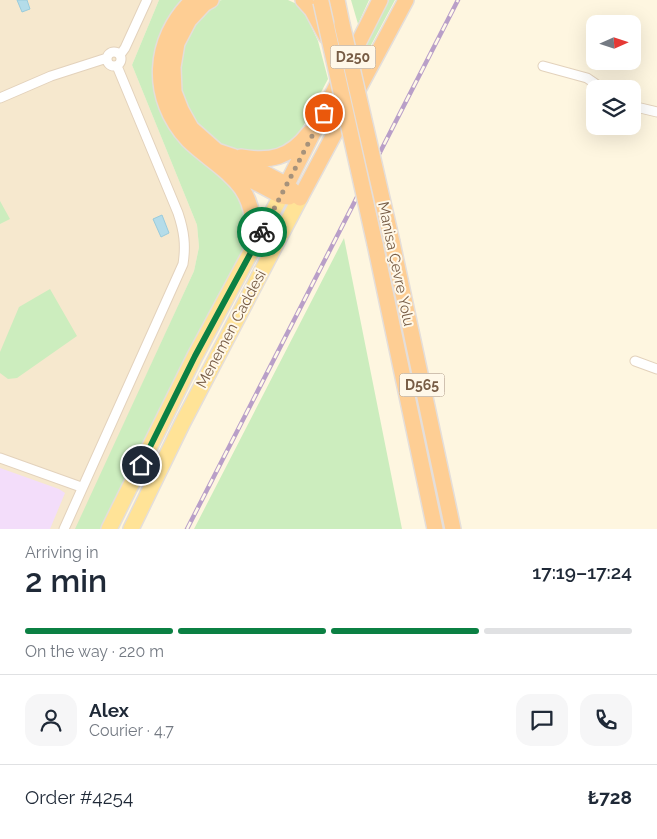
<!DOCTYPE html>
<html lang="en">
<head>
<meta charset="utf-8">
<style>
  body { margin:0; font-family:Raleway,sans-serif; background:#f6f6f7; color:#1f2937; height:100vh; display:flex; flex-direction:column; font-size:19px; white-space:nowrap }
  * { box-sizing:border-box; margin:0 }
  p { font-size:16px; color:#747a83 }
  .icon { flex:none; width:28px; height:28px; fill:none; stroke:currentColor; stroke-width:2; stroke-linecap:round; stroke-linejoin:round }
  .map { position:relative; height:529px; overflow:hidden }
  .panel { display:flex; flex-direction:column; background:#fff; flex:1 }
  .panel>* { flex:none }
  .needle { width:32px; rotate:87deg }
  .buttons { position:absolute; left:586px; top:15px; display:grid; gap:10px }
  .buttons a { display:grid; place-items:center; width:55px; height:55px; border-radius:10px; background:#fff; box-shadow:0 5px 20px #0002; font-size:25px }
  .pin { position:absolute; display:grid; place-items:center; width:42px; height:42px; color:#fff; margin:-21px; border:2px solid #fff; border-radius:50%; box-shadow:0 1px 5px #0007 }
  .courier { position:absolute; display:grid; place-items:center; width:50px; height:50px; margin:-25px; border:4px solid #0b8043; border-radius:50%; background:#fff; color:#222; box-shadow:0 1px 6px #0007 }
  .head em { font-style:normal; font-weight:600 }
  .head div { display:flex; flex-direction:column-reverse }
  .head { display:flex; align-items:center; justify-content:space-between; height:85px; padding:0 25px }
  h1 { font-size:32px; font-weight:600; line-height:38px }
  .bar { display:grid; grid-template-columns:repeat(4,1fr); gap:8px 5px; align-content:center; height:60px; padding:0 25px }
  .bar i { height:6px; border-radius:4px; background:#e0e1e3 }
  .bar .current { background:#0b8043 }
  .bar p { grid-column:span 4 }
  .line { display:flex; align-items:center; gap:12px; padding:0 25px; border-top:1px solid #e0e1e3 }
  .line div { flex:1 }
  .round { display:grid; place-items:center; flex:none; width:52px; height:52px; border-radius:15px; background:#f6f6f7 }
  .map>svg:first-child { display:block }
</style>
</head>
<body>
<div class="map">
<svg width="657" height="529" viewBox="0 0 657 529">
  <rect width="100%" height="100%" fill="#fef6e0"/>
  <path fill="#f6e8ce" d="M0 0H159L132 65 197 225 199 247 194 271 76 529H0Z"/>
  <path fill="#f3ddfa" d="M0 468 59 489 65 493 50 529H0Z"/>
  <path fill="#ccedbe" d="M159 0H184L161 36 209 164 244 200 247 239 241 259 102 529H75L194 271 199 247 197 225 132 65Z
    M222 0H288L299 5 305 13 318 41 328 79 289 153 232 156 191 128 173 67 204 4Z
    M351 0H369L358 24Z
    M389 0H395L363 60 359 57Z
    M0 201 10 219 0 224Z
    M344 238 402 529H194Z
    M50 289 77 336 17 378 8 379 0 373V352L19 307Z"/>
  <path fill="#b4dce9" stroke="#99cbdc" d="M17 0H27L30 9 22 12Z
    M162 215 169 233 161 237 153 219Z"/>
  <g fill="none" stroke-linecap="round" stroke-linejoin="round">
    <g stroke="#e3d2bc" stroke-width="11">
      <path id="minor" d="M107 59a7 7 0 1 1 14 0a7 7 0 1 1-14 0Z
        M120 55 125 48 147 0
        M543 66 587 78 603 89
        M0 98 51 76 107 58
        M632 106 657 112
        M635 361 657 369
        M0 458 81 487
        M64 529 183 264C186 245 184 231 178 213L117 66"/>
    </g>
    <g stroke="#e4deda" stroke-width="18">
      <path id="primary" d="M109 529 195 356 281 196
        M131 529 182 424 300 198"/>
    </g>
    <g stroke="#e4deda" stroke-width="18">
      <path id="trunk" d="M193 0C152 39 149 98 188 140 205 157 228 169 242 189 254 207 254 227 253 248
        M211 0 204 4 189 20 177 43 173 67 174 92 181 110 191 128 217 151 232 156 287 185 300 198
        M303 0 312 10 326 36
        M337 0 342 24
        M241 157C270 162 290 158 309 133
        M226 169 236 172 281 196 289 197
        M281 196 380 0
        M300 198 406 0
        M392 242 453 529
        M375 244 435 529"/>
    </g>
    <use href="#minor" stroke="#fff" stroke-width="9"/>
    <use href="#primary" stroke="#ffe397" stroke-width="15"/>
    <use href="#trunk" stroke="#fece94" stroke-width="15"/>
    <g stroke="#b99fc8" stroke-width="4.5">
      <path id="rail" d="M187 529 458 0"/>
    </g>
    <use href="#rail" stroke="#fff8e9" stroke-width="2.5" stroke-dasharray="8" stroke-linecap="butt"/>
    <g stroke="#e4deda" stroke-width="18" stroke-linecap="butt">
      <path id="trunk-bridge" d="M321 2 375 244
        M342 24 392 242"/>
    </g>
    <use href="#trunk-bridge" stroke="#fece94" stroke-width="15"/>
  </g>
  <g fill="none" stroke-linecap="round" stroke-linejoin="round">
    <path stroke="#a6927b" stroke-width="5" stroke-dasharray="0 9" d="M262 232 324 113"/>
    <path stroke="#0b8043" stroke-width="6" d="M141 465 195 356 262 232"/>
  </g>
  <g text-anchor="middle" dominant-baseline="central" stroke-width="4" stroke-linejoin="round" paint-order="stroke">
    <g fill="#fff8e9" stroke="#a08b76" stroke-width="1">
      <rect x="330.5" y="45.5" width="45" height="23" rx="4"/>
      <rect x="399.5" y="373.5" width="45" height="23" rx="4"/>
    </g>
    <g font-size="14" font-weight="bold" fill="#775c45">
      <text x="353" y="57">D250</text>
      <text x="422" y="385">D565</text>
    </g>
    <g font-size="15" fill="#775c45" stroke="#fff8e9">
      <text transform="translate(396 264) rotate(78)">Manisa Çevre Yolu</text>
      <text transform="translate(231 329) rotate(-62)">Menemen Caddesi</text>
    </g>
  </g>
</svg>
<div class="buttons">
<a><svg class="needle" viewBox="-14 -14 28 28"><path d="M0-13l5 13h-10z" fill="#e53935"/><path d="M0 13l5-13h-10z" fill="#747a83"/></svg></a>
<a><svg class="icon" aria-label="layers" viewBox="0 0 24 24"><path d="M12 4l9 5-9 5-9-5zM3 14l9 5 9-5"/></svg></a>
</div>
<div class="pin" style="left:324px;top:113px;background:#ea580c"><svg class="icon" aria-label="bag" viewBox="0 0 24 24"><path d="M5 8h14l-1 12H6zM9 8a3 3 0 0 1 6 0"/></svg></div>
<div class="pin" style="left:141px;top:465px;background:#1f2937"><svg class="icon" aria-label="home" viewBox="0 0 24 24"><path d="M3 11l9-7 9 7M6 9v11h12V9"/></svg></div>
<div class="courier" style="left:262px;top:232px"><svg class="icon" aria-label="bike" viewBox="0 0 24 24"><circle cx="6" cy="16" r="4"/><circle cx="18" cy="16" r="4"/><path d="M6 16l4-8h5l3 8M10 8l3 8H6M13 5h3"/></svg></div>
</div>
<section class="panel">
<div class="head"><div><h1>2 min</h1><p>Arriving in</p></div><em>17:19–17:24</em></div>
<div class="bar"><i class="current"></i><i class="current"></i><i class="current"></i><i></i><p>On the way · 220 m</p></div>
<div class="line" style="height:90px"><a class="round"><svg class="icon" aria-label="person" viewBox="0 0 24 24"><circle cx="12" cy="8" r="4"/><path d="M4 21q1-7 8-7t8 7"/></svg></a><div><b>Alex</b><p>Courier · 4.7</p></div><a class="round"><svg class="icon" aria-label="chat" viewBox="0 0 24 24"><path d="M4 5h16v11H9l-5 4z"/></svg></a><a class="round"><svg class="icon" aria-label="phone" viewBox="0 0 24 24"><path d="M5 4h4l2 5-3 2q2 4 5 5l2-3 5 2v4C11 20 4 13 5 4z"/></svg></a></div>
<div class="line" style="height:65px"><div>Order #4254</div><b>₺728</b></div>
</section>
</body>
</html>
